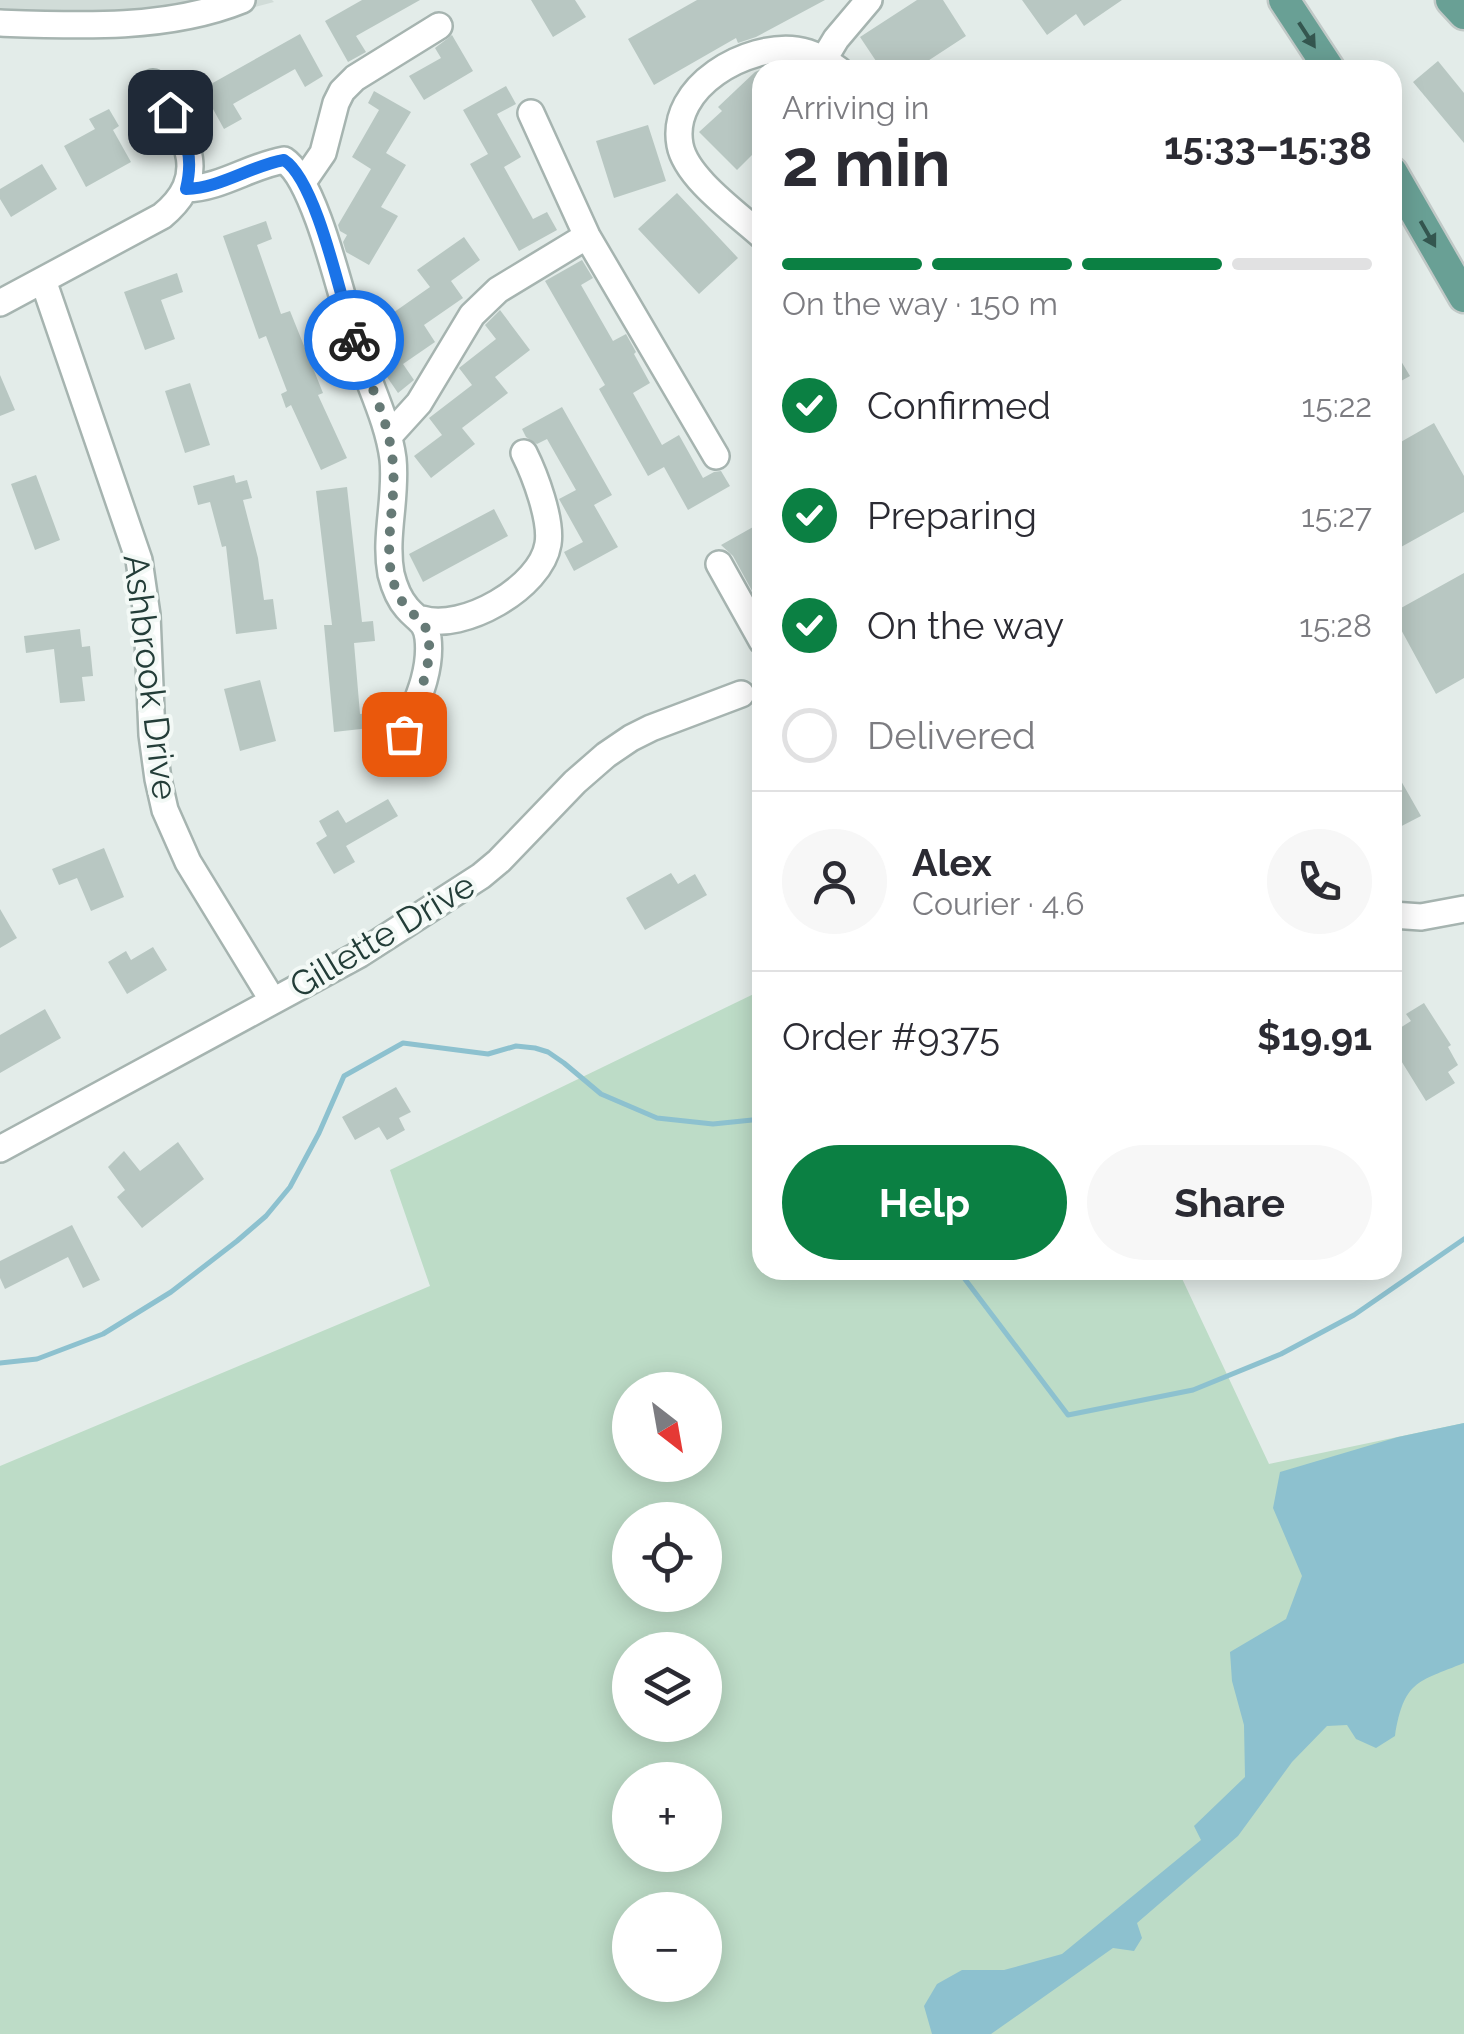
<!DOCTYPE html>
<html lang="en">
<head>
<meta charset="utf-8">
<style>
  body { margin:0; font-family:Raleway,sans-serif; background:#f7f7f7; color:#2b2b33; height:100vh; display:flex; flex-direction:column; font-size:38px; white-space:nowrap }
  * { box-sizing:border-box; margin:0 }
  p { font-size:32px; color:#7c7c81 }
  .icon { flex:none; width:55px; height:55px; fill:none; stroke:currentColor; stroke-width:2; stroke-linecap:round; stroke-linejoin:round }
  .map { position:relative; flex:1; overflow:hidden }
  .panel { position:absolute; left:752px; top:60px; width:650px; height:1220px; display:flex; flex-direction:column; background:#fff; border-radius:30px; box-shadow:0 5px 25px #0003 }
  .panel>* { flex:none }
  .needle { width:65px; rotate:149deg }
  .tools { position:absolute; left:612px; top:1372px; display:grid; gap:20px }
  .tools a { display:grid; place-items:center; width:110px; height:110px; border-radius:50%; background:#fff; box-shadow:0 5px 25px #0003; font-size:50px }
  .pin { position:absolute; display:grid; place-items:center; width:85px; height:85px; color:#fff; margin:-42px; border-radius:20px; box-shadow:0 5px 15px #0006 }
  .courier { position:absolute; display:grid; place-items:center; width:100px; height:100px; margin:-50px; border:8px solid #1a73e8; border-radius:50%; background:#fff; color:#222; box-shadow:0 2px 12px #0007 }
  .head em { font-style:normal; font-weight:700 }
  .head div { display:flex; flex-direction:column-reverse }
  .head { display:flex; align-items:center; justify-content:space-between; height:170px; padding:0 30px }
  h1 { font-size:65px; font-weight:700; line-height:75px }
  .bar { display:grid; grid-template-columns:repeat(4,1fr); gap:15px 10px; align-content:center; height:120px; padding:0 30px }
  .bar i { height:12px; border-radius:8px; background:#e1e1e2 }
  .bar .current { background:#0b8043 }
  .bar p { grid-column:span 4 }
  .line { display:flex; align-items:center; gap:25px; padding:0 30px; border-top:2px solid #e1e1e2 }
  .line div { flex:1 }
  .round { display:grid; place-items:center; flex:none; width:105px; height:105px; border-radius:52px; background:#f7f7f7 }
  ol { padding:0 30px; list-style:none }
  li { display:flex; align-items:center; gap:30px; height:110px }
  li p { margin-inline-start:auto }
  li .icon { padding:10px; border-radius:50%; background:#0b8043; color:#fff; stroke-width:4 }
  li:last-child { color:#7c7c81 }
  li i { width:55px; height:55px; border:5px solid #e1e1e2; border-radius:50% }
  .cta { display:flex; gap:20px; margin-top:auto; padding:20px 30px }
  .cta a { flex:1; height:115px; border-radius:60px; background:#0b8043; color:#fff; font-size:40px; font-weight:700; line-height:115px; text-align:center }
  .cta a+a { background:#f7f7f7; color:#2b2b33 }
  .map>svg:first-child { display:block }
</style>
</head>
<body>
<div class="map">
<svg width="1464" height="2034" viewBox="0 0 1464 2034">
  <rect width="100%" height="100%" fill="#e3ece9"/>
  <path fill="#d1dcd8" d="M0 0H272L274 2 207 20 0 33Z"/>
  <path fill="#bddcc7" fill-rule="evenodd" d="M762 990V1270H1178L1269 1464 1464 1423V2034H0V1466L430 1286 390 1170ZM630 1390H705V1465H630ZM630 1520H705V1595H630ZM630 1650H705V1725H630ZM630 1780H705V1855H630ZM630 1910H705V1985H630Z"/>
  <path fill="#8dc1cf" d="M1464 1423V1663C1417 1682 1404 1681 1395 1736L1376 1748 1356 1739 1347 1725 1327 1726 1292 1762 1238 1836 1137 1923 1142 1938 1134 1951 1113 1948 991 2034H932L924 2006 937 1984 962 1970H1004L1062 1954 1201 1840 1194 1826 1245 1777 1244 1725 1232 1681 1230 1652 1286 1619 1302 1576 1273 1508 1280 1472 1398 1437Z"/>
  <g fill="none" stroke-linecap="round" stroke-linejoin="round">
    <path stroke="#8dc1cf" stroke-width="5" d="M958 1270 1068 1415 1193 1390 1281 1354 1354 1315 1464 1239
      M0 1363 37 1359 103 1334 171 1292 237 1241 266 1216 290 1187 319 1133 344 1076 403 1043 488 1054 516 1046 535 1048 548 1052 564 1063 601 1094 657 1118 713 1124 762 1119"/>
  </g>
  <path fill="#b8c7c2" d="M362 0H420L356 36 366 52 348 62 325 21Z
    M531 0H575L586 17 553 37Z
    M697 0H825L756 37 738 43 736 38 654 85 628 39Z
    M917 0H943L966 36 914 70H882L860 37Z
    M1022 0H1122L1084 26 1076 14 1047 35Z
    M300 34 323 76 305 87 295 69 233 104 242 119 224 129 202 89Z
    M452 35 473 71 424 100 409 76 441 58 435 48Z
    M1438 61 1464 93V143L1413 82Z
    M762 69V145L737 170 699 132 722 111 718 107 755 72Z
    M506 86 516 104 497 114 521 157 504 167 533 219 547 212 557 230 519 251 470 164 488 154 463 110Z
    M374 91 411 112 386 153 406 165 381 207 398 216 369 265 346 252 343 242 347 235 340 231 338 225 371 169 352 157 379 110 368 103Z
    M109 109 119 126 113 130 131 162 86 187 64 146 95 129 89 119Z
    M648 125 666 181 614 198 596 141Z
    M42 164 57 189 11 217 0 199V189Z
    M677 193 738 258 699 294 638 229Z
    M266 221 272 239 257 245 281 314 290 311 323 393 318 395 347 458 321 470 291 405 286 408 281 394 287 391 266 336 259 339 223 236Z
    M464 237 480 260 451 281 463 298 424 325 435 342 403 364 414 380 398 393 383 371 375 350 402 332 390 315 430 287 417 270Z
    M582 260 593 278 581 285 613 341 626 334 636 352 634 354 650 383 633 393 662 445 679 435 703 478 714 472 721 471 730 486 688 510 664 467 648 476 599 389 605 385 545 281Z
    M177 273 183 292 161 300 175 339 145 350 124 292Z
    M500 310 530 350 495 377 508 393 462 428 475 444 431 478 414 456 442 435 429 418 472 385 459 368 496 339 485 325Z
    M1392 346 1410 376 1392 386Z
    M0 375 15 410 0 416Z
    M190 383 210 445 185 453 165 391Z
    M562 407 612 495 594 505 618 547 574 571 564 552 583 542 559 499 576 490 547 439 537 444 526 437 522 429Z
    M1434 423 1464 476V512L1392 552V447Z
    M36 475 60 540 35 550 11 484Z
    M234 475 236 483 247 480 252 498 243 500 258 558 264 600 273 599 277 629 236 634 226 546 222 547 210 502 198 505 193 486Z
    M347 487 362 622 373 621 375 641 354 643 360 714 368 713 370 728 334 732 324 625H332L316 491Z
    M494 509 508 536 423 582 409 554Z
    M762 522V609L733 556 721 545Z
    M1464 573V678L1436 694 1392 613Z
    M80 629 82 647 90 646 93 676 82 677 85 701 60 703 54 649 26 653 24 636Z
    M260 680 276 741 240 751 224 689Z
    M1392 765 1421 816 1392 831Z
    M388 799 398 816 346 846 355 862 334 874 316 843 327 836 319 821 338 810 346 823Z
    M104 848 124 897 91 911 77 878 59 885 52 869Z
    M671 873 678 884 695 874 707 895 645 930 626 898Z
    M0 909 17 938 0 948Z
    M153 947 167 970 127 994 108 962 126 951 131 960Z
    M1424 1003 1451 1045 1448 1047 1458 1065 1448 1072 1455 1083 1426 1101 1392 1046V1033L1411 1021 1406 1014Z
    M45 1009 61 1038 0 1073V1035Z
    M396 1087 411 1112 399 1118 405 1130 387 1140 379 1127 355 1140 342 1117Z
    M178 1142 204 1179 142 1228 117 1197 125 1190 108 1167 124 1151 140 1171Z
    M72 1225 100 1280 83 1288 68 1257 5 1289 0 1278V1261Z"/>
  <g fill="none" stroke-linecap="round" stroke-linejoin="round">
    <g stroke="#a6b4b0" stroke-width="30">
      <path id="minor" d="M0 23C78 26 168 30 242 0
        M824 59 836 39 869 0
        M531 113 587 236 716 456
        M303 182 323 153 336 103 342 91 355 78 439 26
        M186 189C221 188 250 166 284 160 317 181 344 310 358 350 370 387 388 421 393 459 397 498 384 536 391 574 394 586 399 599 407 608 417 620 426 621 428 638 432 672 416 703 404 733
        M762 236C738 214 686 178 680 145 669 86 748 43 797 50 813 52 826 61 839 70
        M43 280 139 560 147 615 152 735 158 779 165 810 188 862 273 1001
        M0 303 162 216C216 172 180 130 153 83
        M389 436 419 403 472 315 498 290 587 236
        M719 564 762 641
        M422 619C462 632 541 588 548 544 552 520 535 475 524 453
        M1392 915 1421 917 1464 909
        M0 1149 360 954 481 876 499 861 575 782 606 755 631 738 651 728 741 694"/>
    </g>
    <g stroke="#c1c9c7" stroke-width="35">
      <path id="major" d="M1284 0 1330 70
        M1451 0 1464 14
        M1392 172 1464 297"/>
    </g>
    <use href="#minor" stroke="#fff" stroke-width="25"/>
    <use href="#major" stroke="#69a095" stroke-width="30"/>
  </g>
  <defs><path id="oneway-solid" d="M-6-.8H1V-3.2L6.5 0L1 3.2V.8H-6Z" transform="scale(2.5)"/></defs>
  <g fill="#34564f">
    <use href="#oneway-solid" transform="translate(1307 35) rotate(57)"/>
    <use href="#oneway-solid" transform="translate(1428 234) rotate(60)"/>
  </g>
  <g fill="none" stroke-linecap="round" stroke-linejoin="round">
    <path stroke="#667a76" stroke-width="10" stroke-dasharray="0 18" d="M354 340C368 381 390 421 393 465 396 501 385 537 391 573 394 587 401 604 412 613 417 618 420 617 423 623 441 651 415 706 404 734"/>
    <path stroke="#1a73e8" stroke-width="12" d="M170 112C187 142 194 155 186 189 221 188 250 166 284 160 317 181 341 300 354 340"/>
  </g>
  <g text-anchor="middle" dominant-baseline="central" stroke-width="8" stroke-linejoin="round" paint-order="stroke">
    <g font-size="35" fill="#233d38" stroke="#f3f9f6">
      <text transform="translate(151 677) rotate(83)">Ashbrook Drive</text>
      <text transform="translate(382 935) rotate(-31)">Gillette Drive</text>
    </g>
  </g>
</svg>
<div class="tools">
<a><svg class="needle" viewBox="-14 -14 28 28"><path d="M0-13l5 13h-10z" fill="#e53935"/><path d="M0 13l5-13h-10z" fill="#7c7c81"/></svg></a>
<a><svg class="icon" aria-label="locate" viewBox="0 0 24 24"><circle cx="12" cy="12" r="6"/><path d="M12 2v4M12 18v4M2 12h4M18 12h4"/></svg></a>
<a><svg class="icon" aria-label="layers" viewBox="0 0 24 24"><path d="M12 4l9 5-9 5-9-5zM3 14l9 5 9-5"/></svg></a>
<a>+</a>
<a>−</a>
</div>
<div class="pin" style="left:404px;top:734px;background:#ea580c"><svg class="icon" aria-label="bag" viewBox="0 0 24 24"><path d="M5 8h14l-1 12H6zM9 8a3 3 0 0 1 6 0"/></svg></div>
<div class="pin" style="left:170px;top:112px;background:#1f2937"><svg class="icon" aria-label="home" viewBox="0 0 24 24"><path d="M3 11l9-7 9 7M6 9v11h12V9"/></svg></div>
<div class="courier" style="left:354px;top:340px"><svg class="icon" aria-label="bike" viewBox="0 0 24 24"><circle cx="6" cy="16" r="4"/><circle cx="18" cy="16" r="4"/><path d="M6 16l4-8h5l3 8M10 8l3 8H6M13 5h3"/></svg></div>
<section class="panel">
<div class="head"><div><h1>2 min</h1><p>Arriving in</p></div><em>15:33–15:38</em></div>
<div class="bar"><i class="current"></i><i class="current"></i><i class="current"></i><i></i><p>On the way · 150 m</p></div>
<ol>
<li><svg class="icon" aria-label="check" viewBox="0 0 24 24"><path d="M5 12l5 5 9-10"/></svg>Confirmed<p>15:22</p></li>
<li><svg class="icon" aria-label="check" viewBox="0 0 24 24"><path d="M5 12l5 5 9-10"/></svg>Preparing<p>15:27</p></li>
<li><svg class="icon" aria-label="check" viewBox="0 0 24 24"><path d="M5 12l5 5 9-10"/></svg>On the way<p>15:28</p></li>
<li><i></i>Delivered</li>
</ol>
<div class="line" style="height:180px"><a class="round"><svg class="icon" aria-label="person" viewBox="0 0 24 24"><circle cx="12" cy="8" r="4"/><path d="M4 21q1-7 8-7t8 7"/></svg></a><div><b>Alex</b><p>Courier · 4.6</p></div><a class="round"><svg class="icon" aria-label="phone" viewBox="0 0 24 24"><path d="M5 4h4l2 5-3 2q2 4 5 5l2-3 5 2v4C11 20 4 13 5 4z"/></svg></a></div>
<div class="line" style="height:130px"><div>Order #9375</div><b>$19.91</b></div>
<div class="cta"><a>Help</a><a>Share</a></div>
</section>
</div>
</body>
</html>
